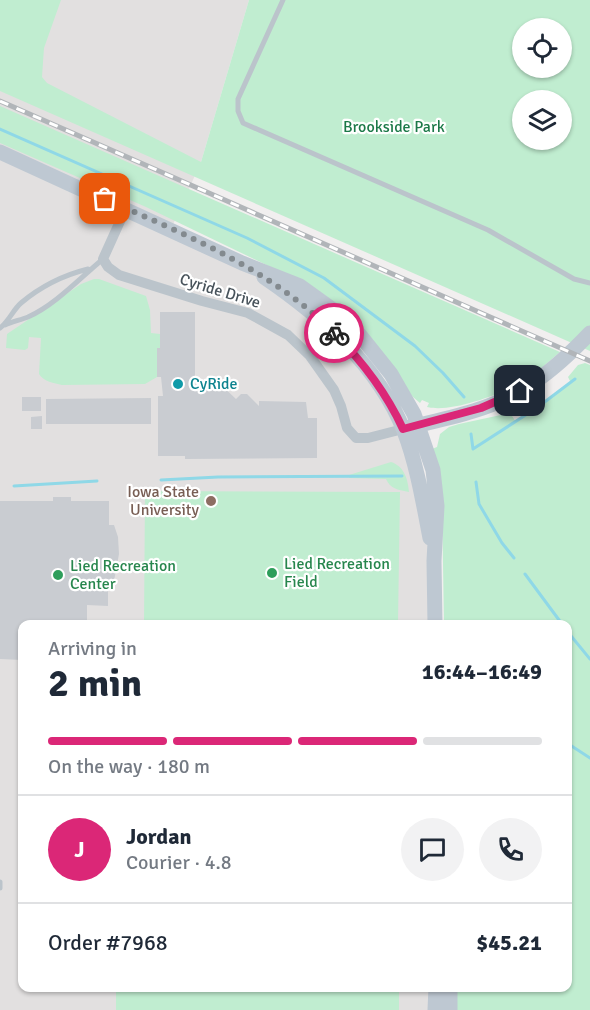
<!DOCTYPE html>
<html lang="en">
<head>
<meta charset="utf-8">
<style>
  body { margin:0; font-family:Signika,sans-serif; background:#f2f2f3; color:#1f2937; height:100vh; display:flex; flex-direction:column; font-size:22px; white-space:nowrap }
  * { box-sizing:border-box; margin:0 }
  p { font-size:20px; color:#747a83 }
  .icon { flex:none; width:33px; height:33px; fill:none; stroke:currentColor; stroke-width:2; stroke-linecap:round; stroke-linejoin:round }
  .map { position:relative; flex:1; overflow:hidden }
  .side { position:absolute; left:18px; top:620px; width:554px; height:372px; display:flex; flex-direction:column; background:#fff; border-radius:12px; box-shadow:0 2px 4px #0004 }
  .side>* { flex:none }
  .tools { position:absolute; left:512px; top:18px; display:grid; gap:12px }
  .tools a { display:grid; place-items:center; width:60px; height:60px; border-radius:50%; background:#fff; box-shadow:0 2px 4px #0004; font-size:30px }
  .pin { position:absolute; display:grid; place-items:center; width:51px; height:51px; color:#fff; margin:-26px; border-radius:12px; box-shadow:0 3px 9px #0006 }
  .courier { position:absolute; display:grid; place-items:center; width:60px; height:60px; margin:-30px; border:4px solid #db2777; border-radius:50%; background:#fff; color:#222; box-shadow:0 2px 8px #0007 }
  .overview em { font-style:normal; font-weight:800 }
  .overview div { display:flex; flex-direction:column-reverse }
  .overview { display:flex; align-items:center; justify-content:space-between; height:102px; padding:0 30px }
  h1 { font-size:39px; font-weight:800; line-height:45px }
  .bar { display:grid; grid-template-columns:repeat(4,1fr); gap:9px 6px; align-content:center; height:72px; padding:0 30px }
  .bar i { height:8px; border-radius:4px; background:#e0e1e3 }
  .bar .current { background:#db2777 }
  .bar p { grid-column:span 4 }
  .line { display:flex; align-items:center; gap:15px; padding:0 30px; border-top:2px solid #e0e1e3 }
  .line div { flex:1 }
  .round { display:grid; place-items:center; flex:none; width:63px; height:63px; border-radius:32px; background:#f2f2f3 }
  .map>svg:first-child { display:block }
</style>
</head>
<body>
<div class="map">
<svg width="590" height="1010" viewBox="0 0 590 1010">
  <rect width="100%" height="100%" fill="#f1efef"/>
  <path fill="#e2e0e0" d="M0 0H249L201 162 171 229 242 263 309 309 396 415 430 538 434 624H22V987H436L435 1010H0Z"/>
  <path fill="#c0edd0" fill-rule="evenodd" d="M0 0H61L44 48 42 77 47 83 201 162 249 0H590V351L0 91ZM522 28H561V68H522ZM522 100H561V140H522Z
    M0 106 560 352C547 363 534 376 519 384 497 395 451 413 427 407L429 403 422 400 420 403 413 397 310 286 146 207 0 143Z
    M94 279H99L146 296 150 310 151 333 160 334V348H157V377L145 384 62 385C54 383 44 382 39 374L41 338 29 337 28 348 25 350 6 348 7 334 81 284Z
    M585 363 590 365V1010H454V987H567V624H444L442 504 432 449 437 447 440 434 449 427 459 424 510 413 516 422 571 383 568 377 578 365Z
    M391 462C404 466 408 479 409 492 399 490 390 489 386 479L349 478V475Z
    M145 491 400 492 398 624H144Z
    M116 987H399V1010H116Z"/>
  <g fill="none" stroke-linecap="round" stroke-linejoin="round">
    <path stroke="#8fd8e7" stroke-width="3" d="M0 129 247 238 324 278 415 346 443 373 464 397
      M471 434 473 449 538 407 575 379
      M161 480 218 477 402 476
      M476 482 479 504 502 543 514 558
      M14 486 97 481
      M525 574 562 624
      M567 631 590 659
      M567 743 590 758"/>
  </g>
  <path fill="#c9ccd1" d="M160 312H195V387H211L217 381 236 399 241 394H247L259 406V401L306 402 308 418H317V458L185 459V456H158V396H163L161 377H157V348H160Z
    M22 397H41V411H22Z
    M151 398V424H46V399Z
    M42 416V429H31V417Z
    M53 497H71V501H109V525H114L118 537 119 554 114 581H108V606L87 605V624H22V660L0 659V501H53Z"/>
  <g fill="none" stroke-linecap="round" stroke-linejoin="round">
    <path stroke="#bbc4cb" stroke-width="5" d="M283 0 238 99V111L243 123 488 230 574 279 590 283
      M5 325C12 322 20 320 28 317 55 305 80 278 103 259
      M0 328C9 321 13 310 21 303 40 287 64 275 88 269
      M0 882V888"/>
    <path stroke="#bbc4cb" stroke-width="10" d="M126 208 103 259 108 267 119 275 202 301 248 313 288 335 310 356 334 390 341 406 347 428 356 438H368L403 429"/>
    <path stroke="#bec8d2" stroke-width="15" d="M0 152 242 263 300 286 332 309 359 334 391 374 414 414 433 470 437 506 434 561 435 624
      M264 277C321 316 378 365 404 431 417 465 423 502 430 538
      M410 427C449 418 493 409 527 387 551 372 571 353 590 333
      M450 987V1010
      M435 1010 436 987"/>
    <g stroke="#b1b5b9" stroke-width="5">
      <path id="rail" d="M0 101 590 361"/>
    </g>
    <use href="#rail" stroke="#fff" stroke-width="3" stroke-dasharray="9" stroke-linecap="butt"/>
  </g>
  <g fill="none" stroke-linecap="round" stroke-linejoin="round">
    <path stroke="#838a8f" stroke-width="6" stroke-dasharray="0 10.8" d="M105 199C186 235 271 269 334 333"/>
    <path stroke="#db2777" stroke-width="8" d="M334 333C363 362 386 392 403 429L481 408 520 391"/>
  </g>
  <circle fill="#0f9aa8" stroke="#fff" stroke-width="2" cx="178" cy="384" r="6"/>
  <circle fill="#8d6e63" stroke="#fff" stroke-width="2" cx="211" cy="501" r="6"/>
  <g fill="#2e9e5b" stroke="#fff" stroke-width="2">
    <circle cx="272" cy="573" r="6"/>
    <circle cx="58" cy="575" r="6"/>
  </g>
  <g text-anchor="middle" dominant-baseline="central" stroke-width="4.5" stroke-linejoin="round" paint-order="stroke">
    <g font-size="16" fill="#1c7948" stroke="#fff">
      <text x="394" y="127">Brookside Park</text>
    </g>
    <g font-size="16" fill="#48535b" stroke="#fff">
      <text transform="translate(220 291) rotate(17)">Cyride Drive</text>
    </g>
    <g font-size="16" fill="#0d838f" stroke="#fff" text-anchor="start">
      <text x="190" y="384">CyRide</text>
    </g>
    <g font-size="16" fill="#785e54" stroke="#fff" text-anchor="end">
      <text x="199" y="492">Iowa State<tspan x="199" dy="18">University</tspan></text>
    </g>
    <g font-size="16" fill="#27864d" stroke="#fff" text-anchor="start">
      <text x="284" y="564">Lied Recreation<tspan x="284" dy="18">Field</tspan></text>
      <text x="70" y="566">Lied Recreation<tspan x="70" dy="18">Center</tspan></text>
    </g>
  </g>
</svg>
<div class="tools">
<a><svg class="icon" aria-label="locate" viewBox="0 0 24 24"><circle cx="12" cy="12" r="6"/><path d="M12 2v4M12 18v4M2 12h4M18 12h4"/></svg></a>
<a><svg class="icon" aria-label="layers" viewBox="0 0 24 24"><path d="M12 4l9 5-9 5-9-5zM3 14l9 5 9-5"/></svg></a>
</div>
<div class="pin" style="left:105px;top:199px;background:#ea580c"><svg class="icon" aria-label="bag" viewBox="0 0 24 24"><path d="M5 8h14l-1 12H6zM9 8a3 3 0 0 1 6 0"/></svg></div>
<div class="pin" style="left:520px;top:391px;background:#1f2937"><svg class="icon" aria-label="home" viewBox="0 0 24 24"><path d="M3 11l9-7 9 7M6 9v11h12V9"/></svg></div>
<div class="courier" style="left:334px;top:333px"><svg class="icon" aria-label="bike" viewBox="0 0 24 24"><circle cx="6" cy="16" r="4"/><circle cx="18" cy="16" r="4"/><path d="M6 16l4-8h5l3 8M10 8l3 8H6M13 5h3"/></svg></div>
<section class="side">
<div class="overview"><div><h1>2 min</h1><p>Arriving in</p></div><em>16:44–16:49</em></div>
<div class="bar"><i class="current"></i><i class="current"></i><i class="current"></i><i></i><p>On the way · 180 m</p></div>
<div class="line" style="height:108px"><b class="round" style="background:#db2777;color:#fff">J</b><div><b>Jordan</b><p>Courier · 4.8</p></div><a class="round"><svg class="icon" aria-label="chat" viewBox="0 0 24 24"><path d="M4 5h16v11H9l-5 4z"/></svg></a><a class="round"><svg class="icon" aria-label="phone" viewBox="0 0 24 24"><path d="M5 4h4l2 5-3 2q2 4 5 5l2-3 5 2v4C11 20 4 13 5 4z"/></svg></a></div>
<div class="line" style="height:78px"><div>Order #7968</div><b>$45.21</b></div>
</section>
</div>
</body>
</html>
